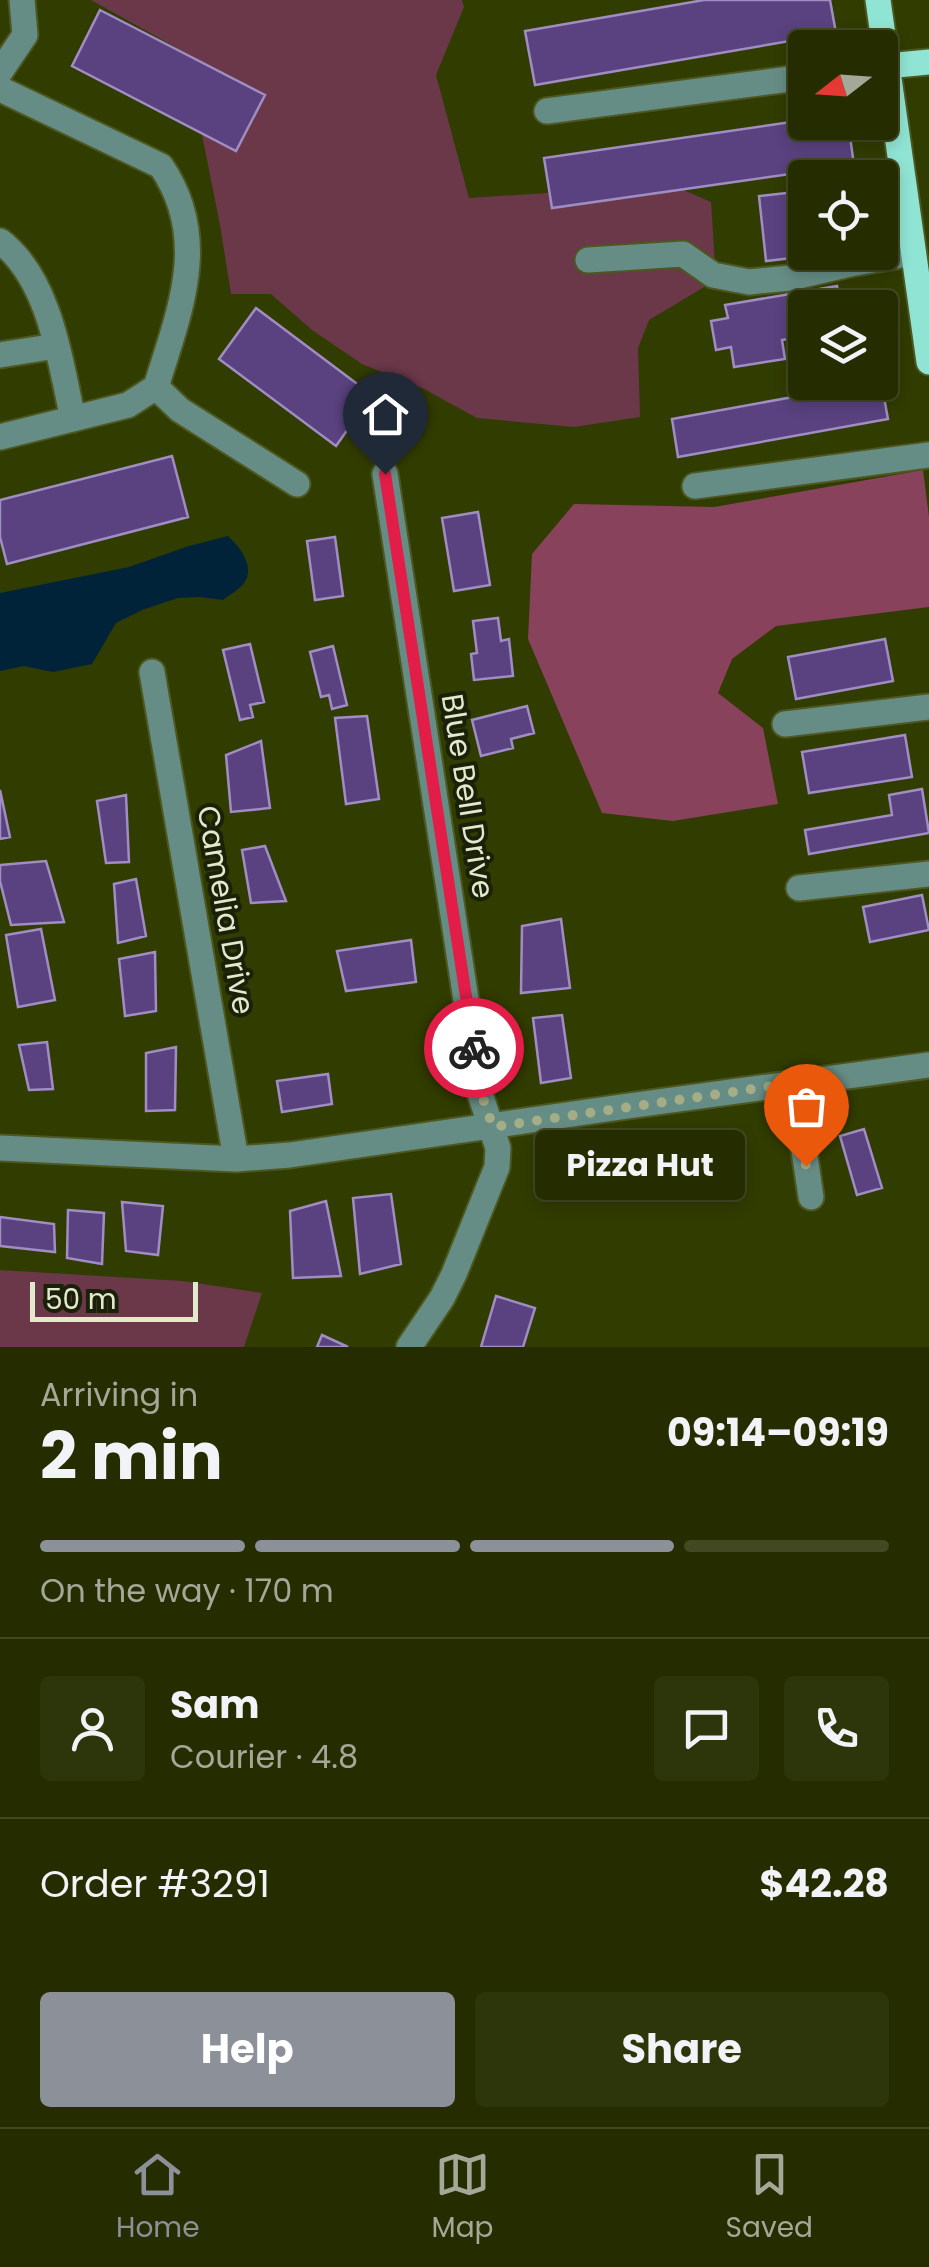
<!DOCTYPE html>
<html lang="en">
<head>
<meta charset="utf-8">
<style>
  body { margin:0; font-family:Poppins,sans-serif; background:#2d350a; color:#f1f3f6; height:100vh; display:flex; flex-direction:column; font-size:38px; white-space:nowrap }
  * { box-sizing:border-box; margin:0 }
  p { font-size:32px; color:#a3a899 }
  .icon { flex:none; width:55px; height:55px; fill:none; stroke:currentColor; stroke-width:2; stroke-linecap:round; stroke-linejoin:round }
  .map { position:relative; height:1347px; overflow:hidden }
  .sheet { display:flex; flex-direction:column; background:#252d00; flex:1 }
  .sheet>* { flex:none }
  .needle { width:65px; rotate:253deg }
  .fabs { position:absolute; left:788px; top:30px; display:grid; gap:20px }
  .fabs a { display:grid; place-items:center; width:110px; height:110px; border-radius:10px; background:#252d00; box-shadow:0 5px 15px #0003,0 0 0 2px #424922; font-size:50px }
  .scale { position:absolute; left:30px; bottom:25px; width:168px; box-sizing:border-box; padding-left:10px; border:5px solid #e2eacd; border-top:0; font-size:28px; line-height:35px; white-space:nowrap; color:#e2eacd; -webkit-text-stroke:8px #1b2009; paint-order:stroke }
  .pin { position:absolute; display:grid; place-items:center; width:85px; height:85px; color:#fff; margin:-102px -42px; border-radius:50% 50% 50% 0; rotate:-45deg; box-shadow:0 0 10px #0007 }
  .pin .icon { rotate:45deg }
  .courier { position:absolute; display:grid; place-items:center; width:100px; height:100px; margin:-50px; border:8px solid #e11d48; border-radius:50%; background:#fff; color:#222; box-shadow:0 2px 12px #0007 }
  .bubble { position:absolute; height:70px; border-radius:10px; background:#252d00; box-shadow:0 5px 15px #0003,0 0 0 2px #424922; font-size:32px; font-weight:700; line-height:70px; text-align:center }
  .overview em { font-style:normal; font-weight:700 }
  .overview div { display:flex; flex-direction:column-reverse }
  .overview { display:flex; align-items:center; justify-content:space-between; height:170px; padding:0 40px }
  h1 { font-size:65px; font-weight:700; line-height:75px }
  .bar { display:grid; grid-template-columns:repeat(4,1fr); gap:15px 10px; align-content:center; height:120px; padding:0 40px }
  .bar i { height:12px; border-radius:8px; background:#424922 }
  .bar .active { background:#8c9099 }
  .bar p { grid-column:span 4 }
  .line { display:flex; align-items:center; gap:25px; padding:0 40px; border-top:2px solid #424922 }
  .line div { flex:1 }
  .round { display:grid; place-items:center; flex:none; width:105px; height:105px; border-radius:10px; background:#2d350a }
  .primary-button { display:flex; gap:20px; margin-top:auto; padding:20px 40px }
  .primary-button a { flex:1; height:115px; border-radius:10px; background:#8c9099; color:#fff; font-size:40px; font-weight:700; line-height:115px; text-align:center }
  .primary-button a+a { background:#2d350a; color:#f1f3f6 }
  .tabs { display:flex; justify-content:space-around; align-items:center; height:140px; border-top:2px solid #424922; background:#252d00; font-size:28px; color:#a3a899 }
  .tabs a { display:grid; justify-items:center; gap:5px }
  .tabs .active { color:#8c9099 }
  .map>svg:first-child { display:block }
</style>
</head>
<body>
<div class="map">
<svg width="929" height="1347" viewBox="0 0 929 1347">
  <rect width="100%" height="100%" fill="#313c00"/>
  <path fill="#6a3849" d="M91 0H462L464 7 436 75 469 198 672 185 711 202 716 280 649 320 638 348 640 417 574 427 477 418 424 389 362 364 312 330 271 294H231L220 225 202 135 214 109 193 57Z
    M0 1270 183 1281 262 1293 244 1347H0Z"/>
  <path fill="#89425b" d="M923 470 929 517V607L776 626 732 659 718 693 763 728 778 804 673 821 602 813 528 639 532 554 574 504 714 507Z"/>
  <path fill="#00233a" d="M228 536C239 546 256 567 244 583 240 589 229 595 223 600L200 597 178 598 142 610 116 623 92 664 53 672 24 666 0 671V593L129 567 189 546Z"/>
  <path fill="#59427f" stroke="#a08dc3" stroke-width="2.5" d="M704 0H830L836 33 535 85 525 31Z
    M100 10 265 95 236 151 72 66Z
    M805 120V122H848L854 165 552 208 544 158Z
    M805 191V252L835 253 766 261 759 196Z
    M837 286 840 308H805V336L782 340 785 359 734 367 731 347 716 350 711 321 728 318 725 305Z
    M256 308 372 395 336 446 219 359Z
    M881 381 888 419 678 457 672 419Z
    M172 456 188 517 7 564 0 537V500Z
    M478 512 490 585 454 591 442 518Z
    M335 537 343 596 315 600 307 541Z
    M498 618 501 641 509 639 513 676 474 680 471 654 477 653 473 621Z
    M885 639 893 681 796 699 788 657Z
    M250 644 264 702 250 705 253 717 240 720 223 650Z
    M333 646 347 705 332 709 329 695 321 697 310 652Z
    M527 706 534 733 511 739 513 748 481 756 472 720Z
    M367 716 379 799 346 804 335 718Z
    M905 735 912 777 809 793 802 752Z
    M261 741 270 808 231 812 226 755Z
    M922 789 929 833 809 854 805 830 892 815 889 795Z
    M0 790 10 837 0 839Z
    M126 795 129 862 106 863 97 801Z
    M265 846 286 901 251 903 242 850Z
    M46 861 64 922 11 925 0 881V865Z
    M136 879 146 936 118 943 114 884Z
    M922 895 929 930 870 942 863 907Z
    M561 919 570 988 521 993 522 926Z
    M41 929 55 1000 18 1007 6 935Z
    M411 940 416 982 346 991 337 951Z
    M155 952 156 1011 125 1016 119 959Z
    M562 1015 571 1078 541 1083 533 1018Z
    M47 1042 53 1089 29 1090 19 1045Z
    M176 1047 175 1110 146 1111V1053Z
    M328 1074 332 1104 282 1112 277 1081Z
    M864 1129 882 1188 857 1195 840 1136Z
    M391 1194 401 1264 360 1274 353 1198Z
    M326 1201 341 1276 293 1278 290 1211Z
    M122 1202 163 1206 158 1255 126 1251Z
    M68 1210 104 1213 102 1264 67 1258Z
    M0 1217 54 1224 55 1252 0 1246Z
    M496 1296 535 1308 523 1347H481Z
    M322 1335 348 1347H317Z"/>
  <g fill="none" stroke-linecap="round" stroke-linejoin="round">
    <g stroke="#4d5821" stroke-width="29">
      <path id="minor" d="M0 72 25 35 22 0
        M0 89 161 166C211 239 179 312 156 387L128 405 0 437
        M547 111 805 77
        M880 191 904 187
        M0 241C50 279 60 361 73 419
        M849 252 850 264 913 253
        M588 260 683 254 713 275 749 282 790 278 850 264
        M0 355 56 346
        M156 387 180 410 297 484
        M385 474 481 1097 498 1148 497 1167 454 1274 442 1298 409 1347
        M695 486 929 455
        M152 672 236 1159
        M785 724 929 707
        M799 888 929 874
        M794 1083 811 1197
        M0 1148 236 1159 290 1155 628 1106 929 1065"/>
    </g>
    <g stroke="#4d5821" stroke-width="29">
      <path id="major" d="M878 0 929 362
        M887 66 929 62"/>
    </g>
    <use href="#minor" stroke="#668d85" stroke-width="25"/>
    <use href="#major" stroke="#90e4d3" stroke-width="25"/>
  </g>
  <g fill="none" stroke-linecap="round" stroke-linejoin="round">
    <path stroke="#a4ad85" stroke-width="10" stroke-dasharray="0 18" d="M474 1048 482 1096 493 1127 794 1083 806 1166"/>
    <path stroke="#e11d48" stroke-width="12" d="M385 474 474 1048"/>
  </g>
  <g text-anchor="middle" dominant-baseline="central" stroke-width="8" stroke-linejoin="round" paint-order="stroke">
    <g font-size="30" fill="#e2eacd" stroke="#1b2009">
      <text transform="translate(468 796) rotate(81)">Blue Bell Drive</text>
      <text transform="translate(226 910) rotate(80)">Camelia Drive</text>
    </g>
  </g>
</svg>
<div class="fabs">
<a><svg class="needle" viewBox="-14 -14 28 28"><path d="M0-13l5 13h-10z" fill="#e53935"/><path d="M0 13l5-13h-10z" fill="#a3a899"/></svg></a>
<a><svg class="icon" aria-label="locate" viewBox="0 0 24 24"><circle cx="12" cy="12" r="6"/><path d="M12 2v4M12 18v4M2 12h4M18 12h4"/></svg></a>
<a><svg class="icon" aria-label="layers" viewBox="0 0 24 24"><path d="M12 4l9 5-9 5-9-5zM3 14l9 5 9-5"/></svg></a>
</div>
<div class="scale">50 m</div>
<div class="pin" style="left:806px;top:1166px;background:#ea580c"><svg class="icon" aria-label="bag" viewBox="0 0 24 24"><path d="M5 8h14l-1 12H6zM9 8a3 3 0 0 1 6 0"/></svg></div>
<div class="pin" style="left:385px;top:474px;background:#1f2937"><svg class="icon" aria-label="home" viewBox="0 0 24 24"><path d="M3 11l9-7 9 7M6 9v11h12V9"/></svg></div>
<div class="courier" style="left:474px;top:1048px"><svg class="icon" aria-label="bike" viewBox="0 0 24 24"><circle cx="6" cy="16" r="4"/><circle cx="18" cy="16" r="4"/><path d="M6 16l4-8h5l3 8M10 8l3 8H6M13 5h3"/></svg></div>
<div class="bubble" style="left:535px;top:1130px;width:210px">Pizza Hut</div>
</div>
<section class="sheet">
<div class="overview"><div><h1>2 min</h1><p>Arriving in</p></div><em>09:14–09:19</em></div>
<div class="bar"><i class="active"></i><i class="active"></i><i class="active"></i><i></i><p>On the way · 170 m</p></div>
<div class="line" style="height:180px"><a class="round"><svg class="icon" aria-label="person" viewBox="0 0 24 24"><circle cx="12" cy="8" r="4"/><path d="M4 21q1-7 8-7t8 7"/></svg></a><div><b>Sam</b><p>Courier · 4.8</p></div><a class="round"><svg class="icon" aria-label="chat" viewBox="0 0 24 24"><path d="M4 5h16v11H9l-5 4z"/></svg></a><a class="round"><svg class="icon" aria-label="phone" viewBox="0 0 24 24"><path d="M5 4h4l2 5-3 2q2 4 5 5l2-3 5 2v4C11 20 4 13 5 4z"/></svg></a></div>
<div class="line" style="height:130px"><div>Order #3291</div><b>$42.28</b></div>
<div class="primary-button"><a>Help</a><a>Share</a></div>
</section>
<nav class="tabs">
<a class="active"><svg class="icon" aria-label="home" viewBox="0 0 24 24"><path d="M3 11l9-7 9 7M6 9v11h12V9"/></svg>Home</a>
<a><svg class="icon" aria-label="map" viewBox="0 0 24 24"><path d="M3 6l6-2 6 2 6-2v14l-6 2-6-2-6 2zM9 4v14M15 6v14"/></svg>Map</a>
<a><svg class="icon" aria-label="saved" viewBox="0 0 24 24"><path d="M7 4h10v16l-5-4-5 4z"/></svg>Saved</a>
</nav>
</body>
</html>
